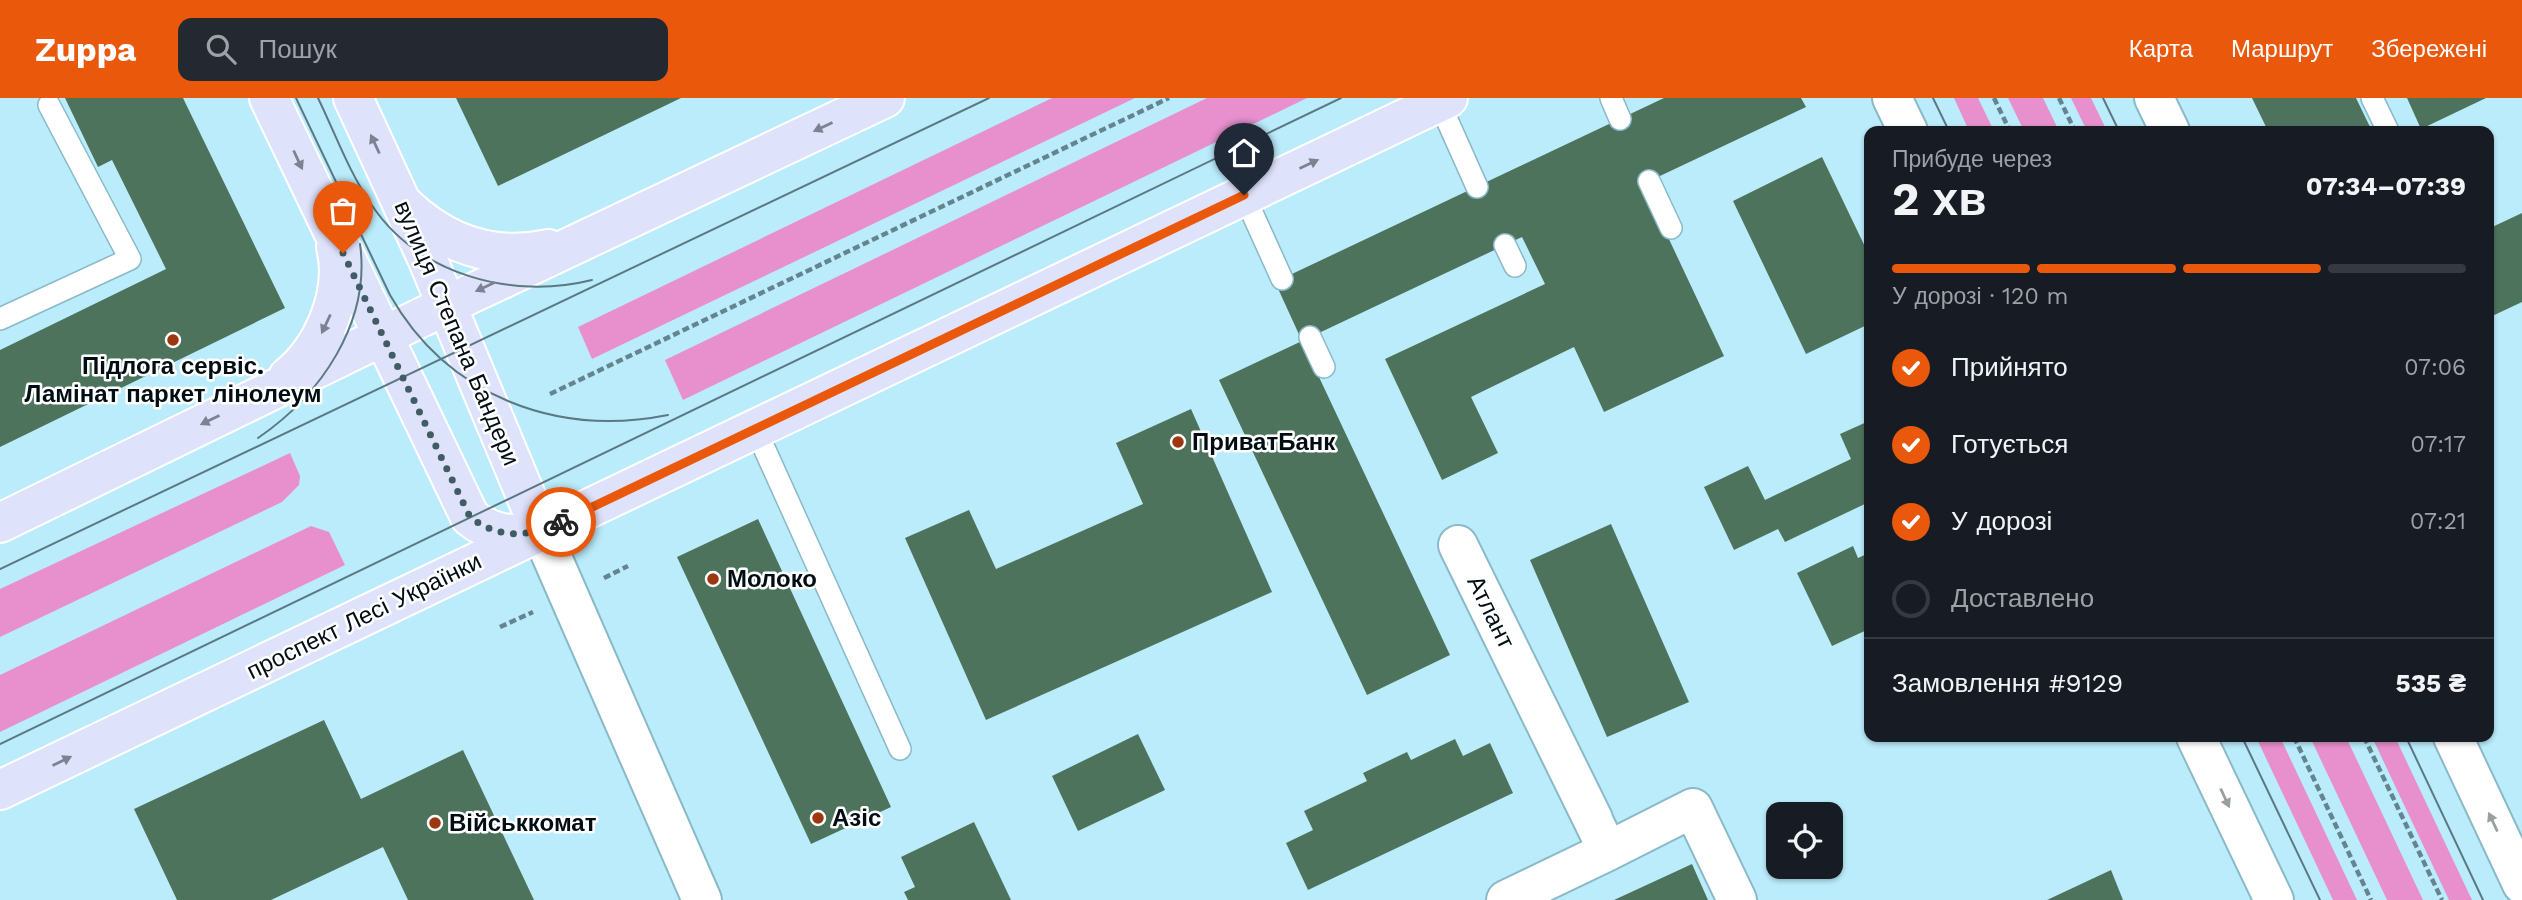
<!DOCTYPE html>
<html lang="uk">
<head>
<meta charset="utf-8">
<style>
  body { margin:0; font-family:"Work Sans",sans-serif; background:#242831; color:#f1f3f6; height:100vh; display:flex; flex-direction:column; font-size:26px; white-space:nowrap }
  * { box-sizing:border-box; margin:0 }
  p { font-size:23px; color:#9ea1a6 }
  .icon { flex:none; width:38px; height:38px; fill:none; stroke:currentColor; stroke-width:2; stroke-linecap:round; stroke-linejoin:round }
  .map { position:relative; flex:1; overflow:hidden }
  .drawer { position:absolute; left:1864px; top:28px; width:630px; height:616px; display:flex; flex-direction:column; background:#171b24; border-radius:14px; box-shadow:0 2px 5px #0004 }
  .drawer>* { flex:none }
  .controls { position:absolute; left:1766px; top:704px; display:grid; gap:14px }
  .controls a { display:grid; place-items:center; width:77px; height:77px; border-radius:14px; background:#171b24; box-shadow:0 2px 5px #0004; font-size:35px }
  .pin { position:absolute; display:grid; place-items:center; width:60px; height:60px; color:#fff; margin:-72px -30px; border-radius:50% 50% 50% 0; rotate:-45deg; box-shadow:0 0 7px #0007 }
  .pin .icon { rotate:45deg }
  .courier { position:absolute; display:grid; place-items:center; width:70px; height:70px; margin:-35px; border:5px solid #ea580c; border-radius:50%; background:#fff; color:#222; box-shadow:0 2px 9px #0007 }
  .overview em { font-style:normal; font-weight:700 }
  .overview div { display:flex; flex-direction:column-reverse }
  .overview { display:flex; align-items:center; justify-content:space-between; height:119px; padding:0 28px }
  h1 { font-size:46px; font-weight:700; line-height:52px }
  .bar { display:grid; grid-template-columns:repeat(4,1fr); gap:10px 7px; align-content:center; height:84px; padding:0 28px }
  .bar i { height:9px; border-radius:5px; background:#363941 }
  .bar .current { background:#ea580c }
  .bar p { grid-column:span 4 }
  .line { display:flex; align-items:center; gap:18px; padding:0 28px; border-top:2px solid #363941 }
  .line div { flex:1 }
  ol { padding:0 28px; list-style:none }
  li { display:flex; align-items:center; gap:21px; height:77px }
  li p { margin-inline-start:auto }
  li .icon { padding:7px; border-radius:50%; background:#ea580c; color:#fff; stroke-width:4 }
  li:last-child { color:#9ea1a6 }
  li i { width:38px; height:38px; border:4px solid #363941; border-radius:50% }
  header { display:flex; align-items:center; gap:42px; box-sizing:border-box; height:98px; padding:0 35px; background:#ea580c; color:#fff }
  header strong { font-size:33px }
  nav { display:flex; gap:38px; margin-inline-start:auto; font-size:24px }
  .search { width:490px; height:63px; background:#242831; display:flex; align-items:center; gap:18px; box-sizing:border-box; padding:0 24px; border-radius:14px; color:#9ea1a6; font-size:26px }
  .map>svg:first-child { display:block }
</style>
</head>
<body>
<header>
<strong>Zuppa</strong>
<div class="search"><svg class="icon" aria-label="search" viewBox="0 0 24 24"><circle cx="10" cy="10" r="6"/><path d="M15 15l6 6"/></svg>Пошук</div>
<nav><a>Карта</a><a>Маршрут</a><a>Збережені</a></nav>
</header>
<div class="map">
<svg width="2522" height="802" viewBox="0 0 2522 802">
  <rect width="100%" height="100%" fill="#bbecfb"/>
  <path fill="#e790cd" d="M1052 0H1135L592 261 578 229Z
    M1207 0H1307L683 302 665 262Z
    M1954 0H1978L1994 33H1969Z
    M2008 0H2043L2059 33H2024Z
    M2071 0H2091L2107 33H2087Z
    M290 355 300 378 299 387 282 404 0 539V491Z
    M311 428 329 434 345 467 0 634V577Z
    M2256 639H2280L2357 802H2333Z
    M2310 639H2346L2423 802H2387Z
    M2372 639H2395L2472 802H2449Z"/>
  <path fill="#4e735d" d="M65 0H183L285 210 0 349V252L166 171 112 62 98 69Z
    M456 0H681L498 88Z
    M1664 0H1801L1806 9 1643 86 1724 258 1604 314 1574 249 1471 299 1498 355 1442 382 1385 261 1545 186 1522 139 1302 243 1450 557 1367 597 1219 282 1302 243 1275 184Z
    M2252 0H2356L2372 33H2268Z
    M2407 0H2486L2421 31Z
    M1822 59 1869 157V226L1806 256 1733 103Z
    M2522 115V204L2488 220V131Z
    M1191 311 1272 494 986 622 905 440 969 412 996 471 1143 406 1116 345Z
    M1869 323V404L1785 444 1778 431 1734 452 1704 389 1748 368 1765 402 1851 361 1840 336Z
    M758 421 891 709 811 746 677 459Z
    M1611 426 1689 604 1607 639 1530 462Z
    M1853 448 1858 460 1869 455V531L1832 548 1797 475Z
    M324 622 361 701 463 652 534 802H408L383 749 271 802H177L134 711Z
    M1138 636 1165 692 1078 733 1052 678Z
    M1455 641 1463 658 1490 645 1513 695 1308 792 1286 745 1313 732 1304 713 1367 683 1363 675 1407 654 1411 662Z
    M974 724 1011 802H908L904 794 915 789 901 759Z
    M1692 766 1708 802H1614Z
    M2111 772 2123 802H2047Z"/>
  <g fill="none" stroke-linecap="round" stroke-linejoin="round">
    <g stroke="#8ab9c7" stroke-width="24">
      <path id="lane" d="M1611 0 1620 21
        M2372 0 2388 33
        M1439 4 1477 89
        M1649 83 1671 130
        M1244 97 1282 181
        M1505 147 1515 168
        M0 221 130 161 49 7
        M1310 239 1324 269
        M756 332 900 651"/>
    </g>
    <g stroke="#8ab9c7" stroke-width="42">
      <path id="street" d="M1608 753 1693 710 1737 802
        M1506 802 1608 753 1458 447 1593 721"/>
    </g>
    <g stroke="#8ab9c7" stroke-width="42">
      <path id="secondary" d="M1892 0 1908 33
        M2154 0 2170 33
        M541 434 702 802
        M2196 639 2274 802
        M2453 639 2522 786"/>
    </g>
    <g stroke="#fff" stroke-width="42">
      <path id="primary" d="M269 0 470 419C491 436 509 438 535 435
        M353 0 427 160 541 434
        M405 108C445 146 493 163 548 151
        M288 279C324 250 347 194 336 149
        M0 425 447 207 885 0
        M0 692 1448 0"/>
    </g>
    <path stroke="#64858f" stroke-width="4.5" stroke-dasharray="7 3.5" stroke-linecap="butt" d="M1994 0 2010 33
      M2059 0 2075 33
      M550 296 1169 0
      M604 480 628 468
      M500 529 533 514
      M2294 639 2371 802
      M2364 639 2442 802"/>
    <use href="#lane" stroke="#fff" stroke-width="21"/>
    <use href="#street" stroke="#fff" stroke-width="38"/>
    <use href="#secondary" stroke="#fff" stroke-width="38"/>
    <use href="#primary" stroke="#dfe2fb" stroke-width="38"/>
    <path stroke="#5a7983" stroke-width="2" d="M296 0 390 197C448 299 557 339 668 317
      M318 0C335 35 349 74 371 106 418 177 512 202 592 182
      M1933 0 1949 33
      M2103 0 2119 33
      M258 340C321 297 371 224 360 146
      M0 471 989 0
      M2242 639 2320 802
      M2406 639 2483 802
      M0 646 1341 0"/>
  </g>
  <defs><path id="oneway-solid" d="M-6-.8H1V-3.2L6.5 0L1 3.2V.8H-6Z" transform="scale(1.75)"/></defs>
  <g fill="#7b8393">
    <use href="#oneway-solid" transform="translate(823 29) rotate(155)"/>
    <use href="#oneway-solid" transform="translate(375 46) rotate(-115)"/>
    <use href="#oneway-solid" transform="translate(298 62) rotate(65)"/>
    <use href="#oneway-solid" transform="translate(1309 66) rotate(-25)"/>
    <use href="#oneway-solid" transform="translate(485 189) rotate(155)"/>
    <use href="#oneway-solid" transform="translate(326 226) rotate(115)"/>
    <use href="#oneway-solid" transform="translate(210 322) rotate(154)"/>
    <use href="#oneway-solid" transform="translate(62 663) rotate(-26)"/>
  </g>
  <g fill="#999fa1">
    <use href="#oneway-solid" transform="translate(2225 700) rotate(65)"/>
    <use href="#oneway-solid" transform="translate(2493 724) rotate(-115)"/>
  </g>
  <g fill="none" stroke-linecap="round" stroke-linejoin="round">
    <path stroke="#415c64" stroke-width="7" stroke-dasharray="0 12.6" d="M343 155 470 419C500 442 529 439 561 424"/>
    <path stroke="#ea580c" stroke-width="9" d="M561 424 1244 97"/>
  </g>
  <g fill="#9d370f" stroke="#fff" stroke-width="2.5">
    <circle cx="173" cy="242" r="7"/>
    <circle cx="1178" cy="344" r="7"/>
    <circle cx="713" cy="481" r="7"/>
    <circle cx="818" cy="720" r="7"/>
    <circle cx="435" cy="725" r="7"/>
  </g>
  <g text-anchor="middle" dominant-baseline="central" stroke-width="5" stroke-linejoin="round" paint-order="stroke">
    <g font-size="24" fill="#000e13" stroke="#fff">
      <text transform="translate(457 235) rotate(67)">вулиця Степана Бандери</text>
      <text transform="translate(1491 514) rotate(64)">Атлант</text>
      <text transform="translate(364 518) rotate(-26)">проспект Лесі Українки</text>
    </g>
    <g font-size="24" font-weight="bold" fill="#000e13" stroke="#fff" text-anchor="start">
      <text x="173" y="268" text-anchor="middle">Підлога сервіс.<tspan x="173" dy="28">Ламінат паркет лінолеум</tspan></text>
      <text x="1192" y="344">ПриватБанк</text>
      <text x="727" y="481">Молоко</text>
      <text x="832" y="720">Азіс</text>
      <text x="449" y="725">Військкомат</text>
    </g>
  </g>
</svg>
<div class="controls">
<a><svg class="icon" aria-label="locate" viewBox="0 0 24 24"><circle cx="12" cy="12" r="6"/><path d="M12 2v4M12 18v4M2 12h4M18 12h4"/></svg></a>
</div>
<div class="pin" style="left:343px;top:155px;background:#ea580c"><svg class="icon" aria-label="bag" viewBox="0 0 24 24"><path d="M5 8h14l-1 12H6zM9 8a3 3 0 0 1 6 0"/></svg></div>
<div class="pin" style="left:1244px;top:97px;background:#1f2937"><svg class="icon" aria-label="home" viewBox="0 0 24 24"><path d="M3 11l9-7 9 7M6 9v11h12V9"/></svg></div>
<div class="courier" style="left:561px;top:424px"><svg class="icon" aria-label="bike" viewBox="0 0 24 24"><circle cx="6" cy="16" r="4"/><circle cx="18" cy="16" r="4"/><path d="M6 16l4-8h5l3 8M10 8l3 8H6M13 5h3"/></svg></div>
<section class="drawer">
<div class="overview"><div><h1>2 хв</h1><p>Прибуде через</p></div><em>07:34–07:39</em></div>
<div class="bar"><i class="current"></i><i class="current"></i><i class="current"></i><i></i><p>У дорозі · 120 m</p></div>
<ol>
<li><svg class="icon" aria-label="check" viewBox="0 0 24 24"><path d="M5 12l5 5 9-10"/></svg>Прийнято<p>07:06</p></li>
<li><svg class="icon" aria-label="check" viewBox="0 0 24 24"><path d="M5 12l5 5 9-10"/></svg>Готується<p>07:17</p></li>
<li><svg class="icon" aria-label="check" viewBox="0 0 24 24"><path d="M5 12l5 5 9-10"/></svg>У дорозі<p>07:21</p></li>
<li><i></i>Доставлено</li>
</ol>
<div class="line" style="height:91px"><div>Замовлення #9129</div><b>535 ₴</b></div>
</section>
</div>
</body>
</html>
